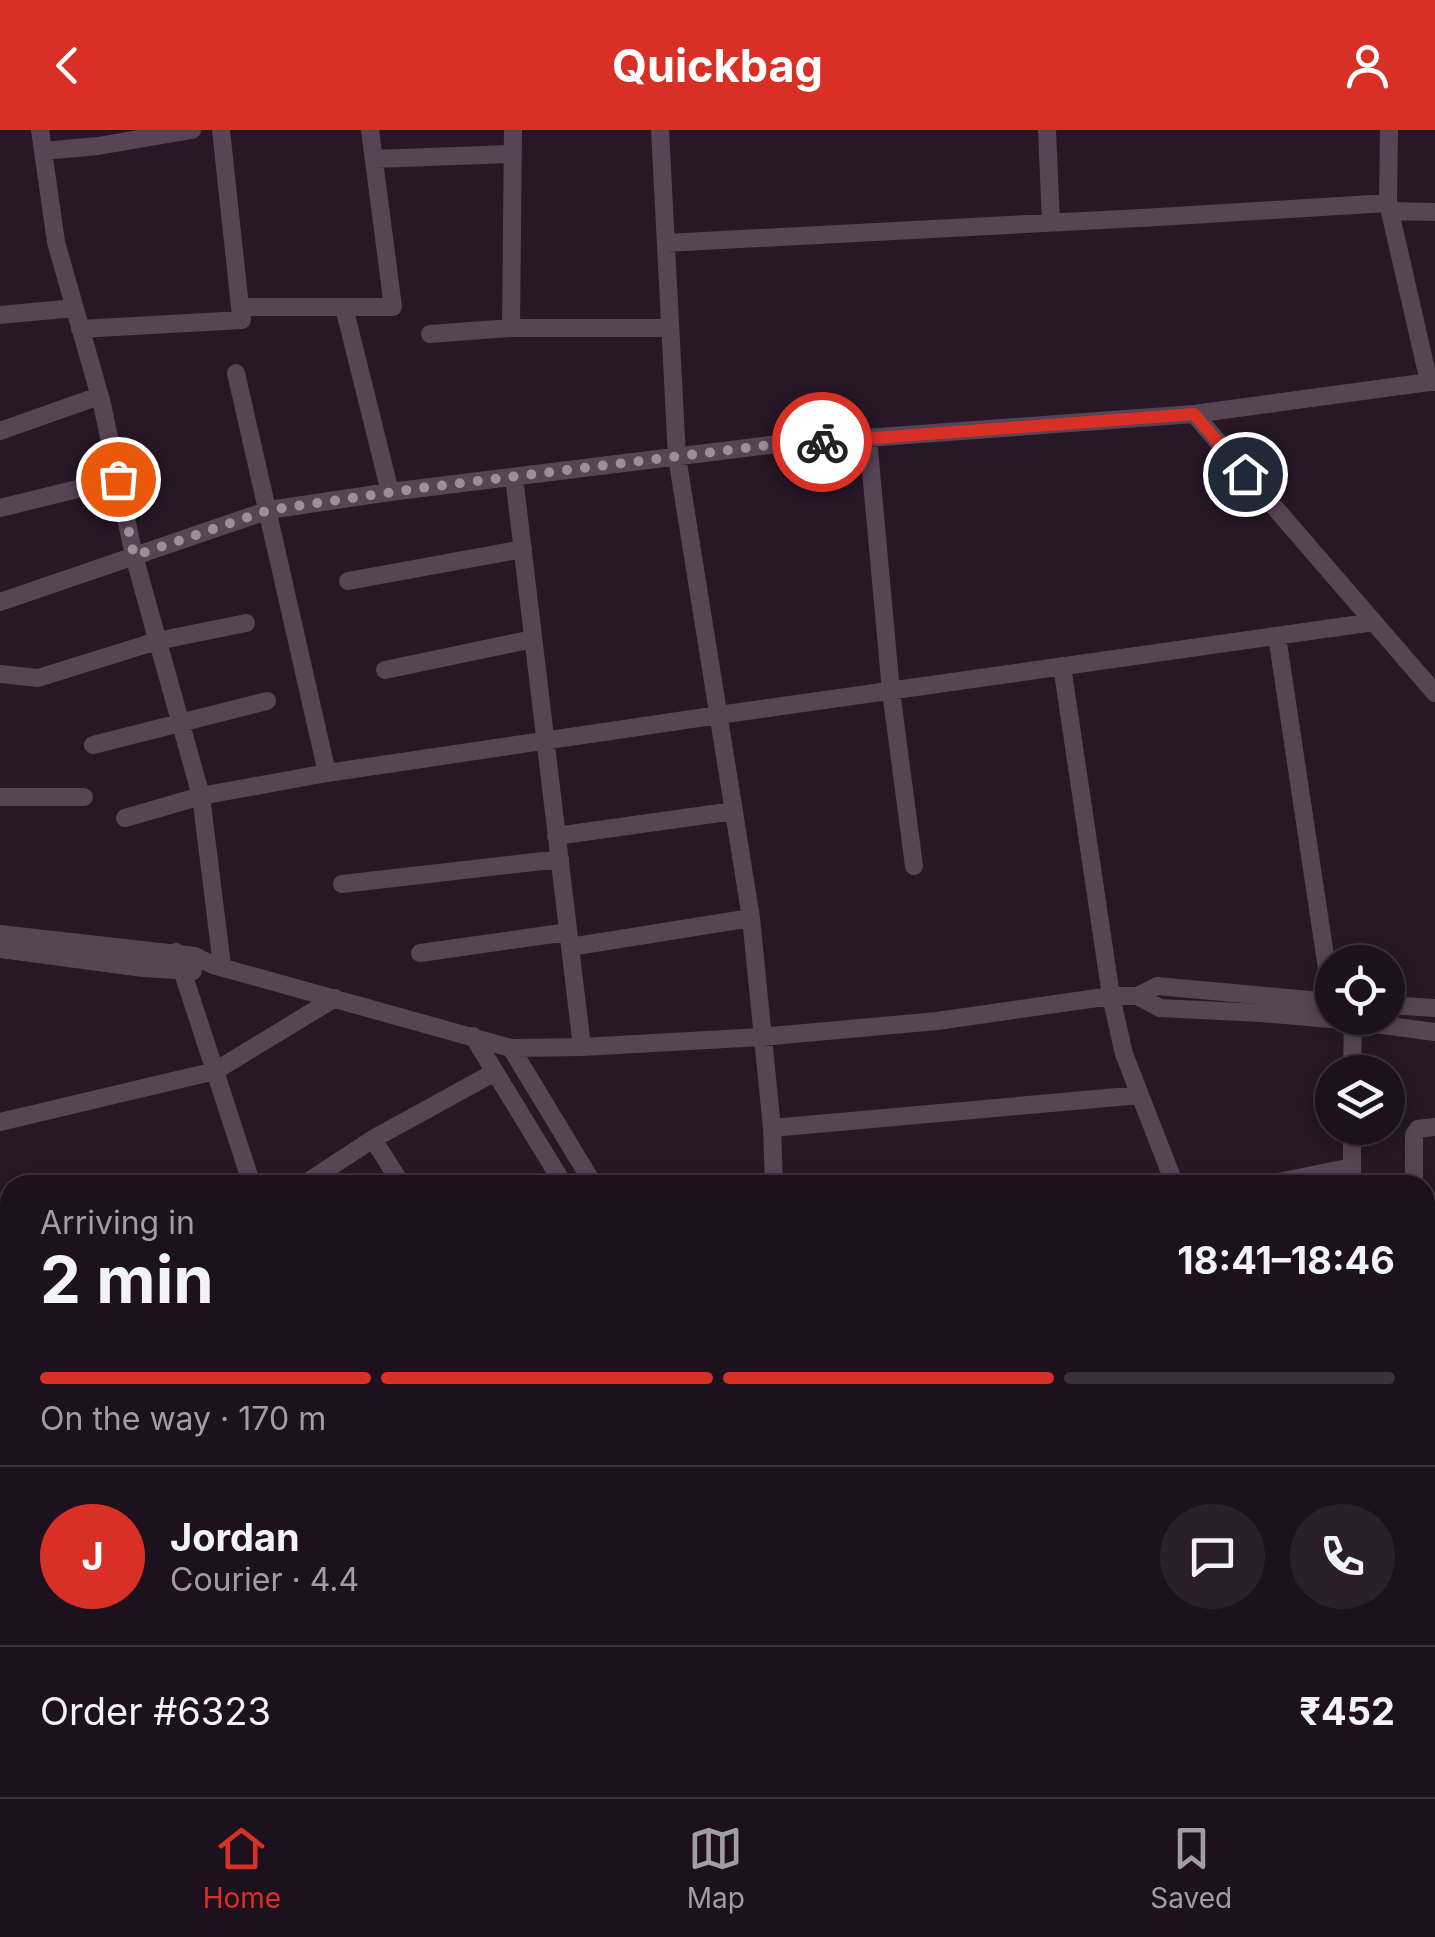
<!DOCTYPE html>
<html lang="en">
<head>
<meta charset="utf-8">
<style>
  body { margin:0; font-family:Inter,sans-serif; background:#2a1f2a; color:#f1f3f6; height:100vh; display:flex; flex-direction:column; font-size:38px; white-space:nowrap }
  * { box-sizing:border-box; margin:0 }
  p { font-size:32px; color:#a09da4 }
  .icon { flex:none; width:55px; height:55px; fill:none; stroke:currentColor; stroke-width:2; stroke-linecap:round; stroke-linejoin:round }
  .map { position:relative; flex:1; overflow:hidden }
  .details { position:absolute; left:0px; top:1045px; width:1435px; height:622px; display:flex; flex-direction:column; background:#1d111d; border-radius:30px 30px 0 0; box-shadow:0 5px 15px #0003,0 0 0 2px #3b313b }
  .details>* { flex:none }
  .fabs { position:absolute; left:1315px; top:815px; display:grid; gap:20px }
  .fabs a { display:grid; place-items:center; width:90px; height:90px; border-radius:50%; background:#1d111d; box-shadow:0 5px 15px #0003,0 0 0 2px #3b313b; font-size:50px }
  .pin { position:absolute; display:grid; place-items:center; width:85px; height:85px; color:#fff; margin:-42px; border:5px solid #fff; border-radius:50%; box-shadow:0 2px 10px #0007 }
  .courier { position:absolute; display:grid; place-items:center; width:100px; height:100px; margin:-50px; border:8px solid #d93025; border-radius:50%; background:#fff; color:#222; box-shadow:0 2px 12px #0007 }
  .headline em { font-style:normal; font-weight:700 }
  .headline div { display:flex; flex-direction:column-reverse }
  .headline { display:flex; align-items:center; justify-content:space-between; height:170px; padding:0 40px }
  h1 { font-size:65px; font-weight:700; line-height:75px }
  .bar { display:grid; grid-template-columns:repeat(4,1fr); gap:15px 10px; align-content:center; height:120px; padding:0 40px }
  .bar i { height:12px; border-radius:8px; background:#3b313b }
  .bar .selected { background:#d93025 }
  .bar p { grid-column:span 4 }
  .line { display:flex; align-items:center; gap:25px; padding:0 40px; border-top:2px solid #3b313b }
  .line div { flex:1 }
  .round { display:grid; place-items:center; flex:none; width:105px; height:105px; border-radius:52px; background:#2a1f2a }
  header { display:flex; justify-content:space-between; align-items:center; height:130px; padding:0 40px; background:#d93025; color:#fff; font-size:45px; font-weight:700 }
  .menu { display:flex; justify-content:space-around; align-items:center; height:140px; border-top:2px solid #3b313b; background:#1d111d; font-size:28px; color:#a09da4 }
  .menu a { display:grid; justify-items:center; gap:5px }
  .menu .selected { color:#d93025 }
  .map>svg:first-child { display:block }
</style>
</head>
<body>
<header><svg class="icon" aria-label="back" viewBox="0 0 24 24"><path d="M15 5l-7 7 7 7"/></svg>Quickbag<svg class="icon" aria-label="person" viewBox="0 0 24 24"><circle cx="12" cy="8" r="4"/><path d="M4 21q1-7 8-7t8 7"/></svg></header>
<div class="map">
<svg width="1435" height="1667" viewBox="0 0 1435 1667">
  <rect width="100%" height="100%" fill="#271727"/>
  <g fill="none" stroke-linecap="round" stroke-linejoin="round">
    <path stroke="#564457" stroke-width="18" d="M40 0 56 112 102 274 134 426 201 666 125 688
      M221 0 240 177
      M513 0 511 198H670
      M660 0 677 327 751 788 772 998 774 1055
      M1047 0 1051 93
      M1389 0 1388 73 1429 252H1435
      M43 21 98 16 192 0
      M374 29 513 24
      M1390 81 1435 82
      M666 113 1159 87 1388 73
      M344 177 390 362
      M0 185 74 178
      M80 199 242 190 240 177H393L370 0
      M430 204 511 198
      M236 243 327 643
      M1194 284 1429 252
      M0 301 99 266
      M868 308 891 561 914 736
      M514 347 582 917
      M0 378 118 349
      M348 451 523 419
      M0 472 269 380 390 362 770 315 1194 284 1435 563
      M1277 506 1332 872
      M1062 536 1111 866 1124 924 1175 1055
      M385 540 533 509
      M0 544 38 548 157 511 246 493
      M93 615 267 571
      M0 667H84
      M556 706 734 681
      M342 754 560 729
      M0 804 195 826 213 835 511 918 582 917 761 907 937 891 1111 866H1138L1157 856 1332 872
      M570 817 751 788
      M0 819 143 838 193 841
      M420 823 568 802
      M222 836 201 666 327 643 719 585 1374 492
      M1138 866 1160 878 1261 883 1353 891 1435 902
      M1388 875 1435 878
      M473 906 564 1055
      M511 918 594 1055
      M1352 942 1353 888
      M0 992 215 941 176 822
      M772 998 1140 965
      M373 1009 402 1055
      M252 1055 215 941 335 868
      M303 1055 373 1009 495 942
      M1264 1055 1352 1037
      M1352 1055V998
      M1414 1055V1005L1418 999 1435 997
      M1425 1119 1435 1118
      M0 1129 10 1168
      M1425 1307H1435
      M1425 1419 1435 1418
      M1425 1484 1435 1511
      M0 1522 10 1521
      M1425 1546 1435 1542
      M0 1586H10
      M161 1658 164 1667
      M301 1658 304 1667
      M432 1658 434 1667
      M766 1658 768 1667
      M97 1663 118 1658
      M616 1667 631 1658
      M812 1667 828 1658
      M1026 1667 1047 1658
      M1323 1667 1344 1658
      M1427 1667 1434 1655"/>
  </g>
  <g fill="none" stroke-linecap="round" stroke-linejoin="round">
    <path stroke="#9b8f9b" stroke-width="10" stroke-dasharray="0 18" d="M118 349 134 426 269 380 421 358 770 315 822 312"/>
    <path stroke="#d93025" stroke-width="12" d="M822 312 1194 284 1245 344"/>
  </g>
</svg>
<div class="fabs">
<a><svg class="icon" aria-label="locate" viewBox="0 0 24 24"><circle cx="12" cy="12" r="6"/><path d="M12 2v4M12 18v4M2 12h4M18 12h4"/></svg></a>
<a><svg class="icon" aria-label="layers" viewBox="0 0 24 24"><path d="M12 4l9 5-9 5-9-5zM3 14l9 5 9-5"/></svg></a>
</div>
<div class="pin" style="left:118px;top:349px;background:#ea580c"><svg class="icon" aria-label="bag" viewBox="0 0 24 24"><path d="M5 8h14l-1 12H6zM9 8a3 3 0 0 1 6 0"/></svg></div>
<div class="pin" style="left:1245px;top:344px;background:#1f2937"><svg class="icon" aria-label="home" viewBox="0 0 24 24"><path d="M3 11l9-7 9 7M6 9v11h12V9"/></svg></div>
<div class="courier" style="left:822px;top:312px"><svg class="icon" aria-label="bike" viewBox="0 0 24 24"><circle cx="6" cy="16" r="4"/><circle cx="18" cy="16" r="4"/><path d="M6 16l4-8h5l3 8M10 8l3 8H6M13 5h3"/></svg></div>
<section class="details">
<div class="headline"><div><h1>2 min</h1><p>Arriving in</p></div><em>18:41–18:46</em></div>
<div class="bar"><i class="selected"></i><i class="selected"></i><i class="selected"></i><i></i><p>On the way · 170 m</p></div>
<div class="line" style="height:180px"><b class="round" style="background:#d93025;color:#fff">J</b><div><b>Jordan</b><p>Courier · 4.4</p></div><a class="round"><svg class="icon" aria-label="chat" viewBox="0 0 24 24"><path d="M4 5h16v11H9l-5 4z"/></svg></a><a class="round"><svg class="icon" aria-label="phone" viewBox="0 0 24 24"><path d="M5 4h4l2 5-3 2q2 4 5 5l2-3 5 2v4C11 20 4 13 5 4z"/></svg></a></div>
<div class="line" style="height:130px"><div>Order #6323</div><b>₹452</b></div>
</section>
</div>
<nav class="menu">
<a class="selected"><svg class="icon" aria-label="home" viewBox="0 0 24 24"><path d="M3 11l9-7 9 7M6 9v11h12V9"/></svg>Home</a>
<a><svg class="icon" aria-label="map" viewBox="0 0 24 24"><path d="M3 6l6-2 6 2 6-2v14l-6 2-6-2-6 2zM9 4v14M15 6v14"/></svg>Map</a>
<a><svg class="icon" aria-label="saved" viewBox="0 0 24 24"><path d="M7 4h10v16l-5-4-5 4z"/></svg>Saved</a>
</nav>
</body>
</html>
